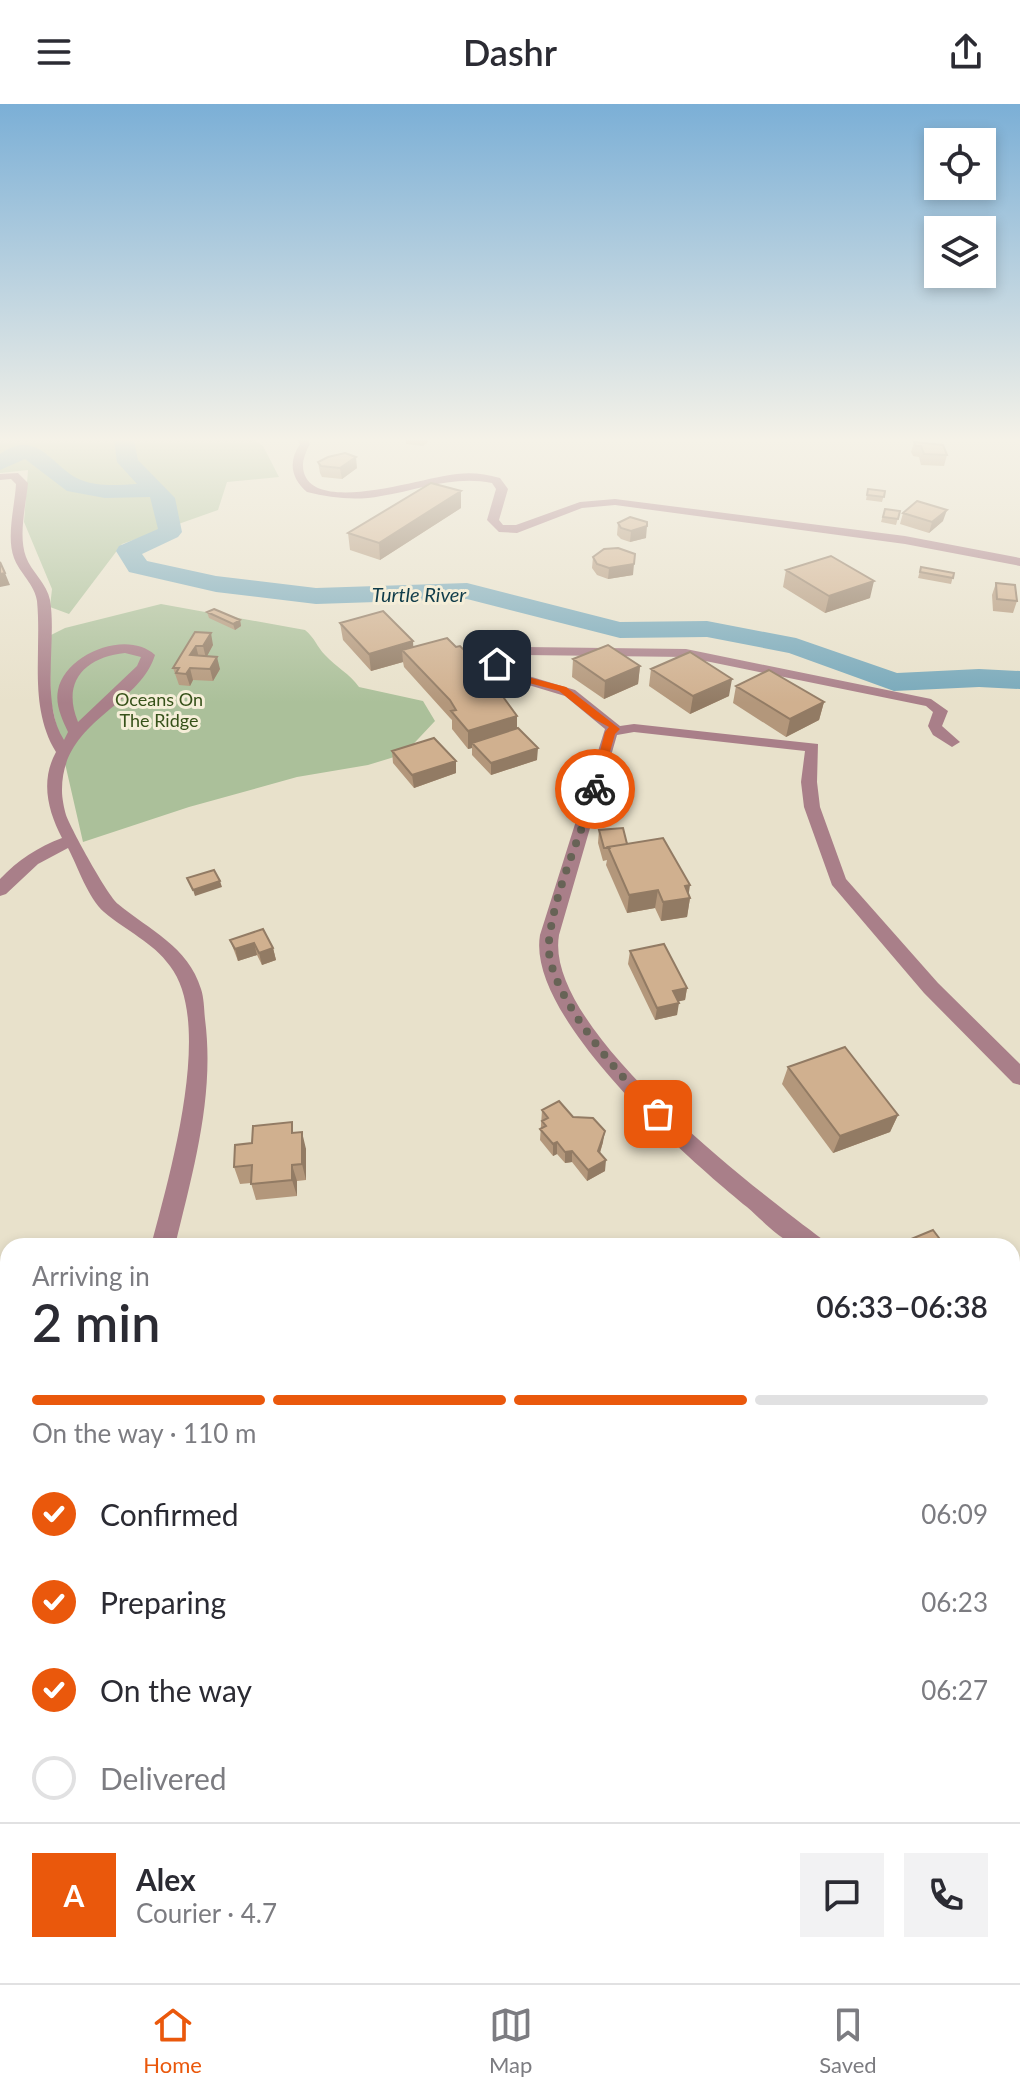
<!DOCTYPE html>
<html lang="en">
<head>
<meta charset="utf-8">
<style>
  body { margin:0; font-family:Lato,sans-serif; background:#f2f2f3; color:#2b2b33; height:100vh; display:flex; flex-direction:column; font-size:30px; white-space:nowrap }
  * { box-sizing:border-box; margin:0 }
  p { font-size:26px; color:#7c7c81 }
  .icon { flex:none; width:44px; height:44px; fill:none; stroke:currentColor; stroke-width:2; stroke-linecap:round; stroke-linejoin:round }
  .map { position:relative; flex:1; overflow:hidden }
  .side { position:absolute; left:0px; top:1134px; width:1020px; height:746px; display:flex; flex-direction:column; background:#fff; border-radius:24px 24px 0 0; box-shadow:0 4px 12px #0003 }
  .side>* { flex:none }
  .buttons { position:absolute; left:924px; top:24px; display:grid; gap:16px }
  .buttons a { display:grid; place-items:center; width:72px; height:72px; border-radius:0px; background:#fff; box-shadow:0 4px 12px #0003; font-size:40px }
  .pin { position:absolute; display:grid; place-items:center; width:68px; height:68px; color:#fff; margin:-34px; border-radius:16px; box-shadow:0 4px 12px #0006 }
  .courier { position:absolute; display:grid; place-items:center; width:80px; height:80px; margin:-40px; border:6px solid #ea580c; border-radius:50%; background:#fff; color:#222; box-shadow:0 2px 10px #0007 }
  .summary em { font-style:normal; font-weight:600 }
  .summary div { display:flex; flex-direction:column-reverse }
  .summary { display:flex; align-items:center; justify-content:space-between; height:136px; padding:0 32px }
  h1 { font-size:52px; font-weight:600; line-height:60px }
  .bar { display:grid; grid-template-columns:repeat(4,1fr); gap:12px 8px; align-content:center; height:96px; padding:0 32px }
  .bar i { height:10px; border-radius:6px; background:#e1e1e2 }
  .bar .selected { background:#ea580c }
  .bar p { grid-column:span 4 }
  .line { display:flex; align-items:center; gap:20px; padding:0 32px; border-top:2px solid #e1e1e2 }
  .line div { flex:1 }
  .round { display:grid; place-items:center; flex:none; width:84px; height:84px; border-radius:0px; background:#f2f2f3 }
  ol { padding:0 32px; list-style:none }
  li { display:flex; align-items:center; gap:24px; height:88px }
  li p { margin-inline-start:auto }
  li .icon { padding:8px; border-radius:50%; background:#ea580c; color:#fff; stroke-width:4 }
  li:last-child { color:#7c7c81 }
  li i { width:44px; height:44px; border:4px solid #e1e1e2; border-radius:50% }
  header { display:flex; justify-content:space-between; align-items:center; height:104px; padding:0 32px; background:#fff; font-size:36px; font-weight:600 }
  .tabs { display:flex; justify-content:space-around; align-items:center; height:112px; border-top:2px solid #e1e1e2; background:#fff; font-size:22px; color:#7c7c81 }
  .tabs a { display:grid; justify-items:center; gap:4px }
  .tabs .selected { color:#ea580c }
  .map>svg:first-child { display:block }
</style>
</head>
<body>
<header><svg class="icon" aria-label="menu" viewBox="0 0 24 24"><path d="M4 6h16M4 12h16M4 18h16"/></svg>Dashr<svg class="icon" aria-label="share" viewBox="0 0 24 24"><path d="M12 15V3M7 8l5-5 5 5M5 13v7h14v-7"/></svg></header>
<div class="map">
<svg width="1020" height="1879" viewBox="0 0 1020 1879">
  <rect width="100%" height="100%" fill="#e8e1cb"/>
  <path fill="#abc09a" d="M0 336H254L263 342 279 373 227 378 218 406 122 440 69 510 50 503 52 485 24 418 28 366 0 369Z
    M161 500 305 526C315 534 317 543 325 551 336 563 350 570 359 583L423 597 435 617 404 650 368 661 297 673 189 703 83 738 51 598 49 532 65 524Z"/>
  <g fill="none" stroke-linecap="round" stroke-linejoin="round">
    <path fill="#77a8ba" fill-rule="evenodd" d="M114 336H134L138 356 175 394 182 428 178 433 142 450 147 457 216 472 316 484 467 479 620 518 707 517 796 534 897 569 979 565 1020 567V585L979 583 894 587 789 549 707 533 620 534 467 495 316 500 216 488 129 468 116 447 119 442 158 425 150 393 105 394 67 387 25 355 0 366V350C38 322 53 365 81 376 98 383 119 381 137 380L117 358Z"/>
    <path fill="#a97f89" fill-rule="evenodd" d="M298 336H308L310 340C305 349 301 359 304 369 317 411 427 372 457 370 472 368 485 370 500 374L508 385 499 416 503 421H516L580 398 615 395 905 432 1020 454V462L905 440 615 401 582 404 517 429 499 428 487 416 496 385 492 379C453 371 419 386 381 392 356 397 332 394 307 388 291 374 288 358 300 340Z
      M18 369 28 379C26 401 18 432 26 453 31 467 47 480 50 496 57 537 40 599 64 636L68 628C62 615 55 601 58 586 65 550 127 525 155 551 139 603 61 616 62 687 62 694 64 704 66 711 71 725 108 792 118 800 149 826 188 842 201 885 204 894 204 905 205 915 215 992 193 1067 175 1142H151C168 1076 215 920 170 862 153 838 126 827 104 808 88 794 78 763 68 744L38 760 6 790 0 792V775C18 756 38 743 62 734 48 707 40 677 56 648 28 602 42 548 37 497 35 481 19 468 14 454 6 433 15 401 16 380L11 375 0 376V370ZM125 549 141 553 137 562 78 618C61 577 86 553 125 549Z
      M525 543 686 545 931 595 948 607 942 622 960 638 952 643 933 631 928 622 933 608 926 602 686 553 525 551 504 556 522 570 575 586 620 622 634 620 818 640 817 678 820 703 846 775 938 879 1020 960V981L1013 979 924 889 832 781 804 703 801 678 805 647 634 628 617 631 559 831C543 924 754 1084 822 1135L826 1142C817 1142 803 1144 795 1141 778 1134 761 1115 747 1103 688 1055 526 913 540 831L605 625 565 592 512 576 490 560 492 550Z
      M125 1872H161L159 1879H123Z
      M218 1872H252L254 1879H220Z
      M268 1872H302L303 1879H269Z
      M950 1872H984L985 1879H951Z"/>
  </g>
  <path fill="#b3977b" d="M406 336H428V338L423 342 406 340Z
    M914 338 947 351 944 362 921 361 919 353 913 352 911 348Z
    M318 358 357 364 342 375 322 373 320 369Z
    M868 385 885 387 882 398 866 396Z
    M461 404 380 456 350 446 348 429Z
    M885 405 900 407 896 421 881 418Z
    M903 409 943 417 929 429 900 420Z
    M618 419 646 434 630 438 621 435 617 431Z
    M593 453 633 471 608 475 597 471 592 464Z
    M921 463 954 469 951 480 918 474Z
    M786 466 870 494 825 509 783 483Z
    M996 479 1017 497 1013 509 993 507 992 491Z
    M207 508 240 516 241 522 235 526 209 514Z
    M340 519 474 564 517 612V624L537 656 491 671 472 651V644L468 645 452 625V616L450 614 404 563 403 558 371 567 343 536Z
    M195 528 213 541 207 552 220 565 213 577 193 576 190 582 179 581 173 564Z
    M573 555 640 562 638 580 604 595 572 573Z
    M651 565 729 592 690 610 649 582Z
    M736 582 824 598 819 616 786 633 733 599Z
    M392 647 456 657V669L414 684 393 659Z
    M599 726 627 740 690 794 687 813 661 817 655 804 627 809 606 761 607 756 603 757 598 739Z
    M230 836 273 844 276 856 262 861 257 851 238 857Z
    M630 847 687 884 685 896 678 897 677 911 655 916 628 860Z
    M788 963 898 1011 890 1028 833 1049 782 980Z
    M542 1006 573 1013 603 1038 600 1049 605 1067 587 1077 572 1058 565 1059 557 1050 553 1052 540 1036Z
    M295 1029 306 1045V1076L297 1077V1092L256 1096 251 1079 240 1080 234 1063 252 1039Z
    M1020 1181V1290L1012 1293V1183Z"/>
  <path fill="#927b64" d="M356 353 357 364 342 375 340 364Z
    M461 387V404L380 456 379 439Z
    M947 406 943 417 929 429 932 418Z
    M647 422 646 434 630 438 631 427Z
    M634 460 633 471 608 475 609 464Z
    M5 469 10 481 0 483V470Z
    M874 477 870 494 825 509 829 492Z
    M240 516 241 522 235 526 233 520Z
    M211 529 213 541 206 554 203 542Z
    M413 537 414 554 402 546 403 558 371 567 369 550Z
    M196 542 199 554 190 551Z
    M217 553 220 565 213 577 210 565Z
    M640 562 638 580 604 595 605 577Z
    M190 564 193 576 190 582 186 570Z
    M732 575 729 592 690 610 693 592Z
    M824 598 819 616 786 633 790 615Z
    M517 612V630L472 639V644L468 645V627Z
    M538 644 537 656 491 671V659Z
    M456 657V669L414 684 412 671Z
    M220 777 222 783 195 792 193 786Z
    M690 781 688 795 690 794 687 813 661 817 663 798 685 782Z
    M658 786 655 804 627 809 629 791Z
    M254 839 257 851 238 857 235 845Z
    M273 844 276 856 262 861 259 849Z
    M687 884 685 896 671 899 673 887Z
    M679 899 677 911 655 916 657 904Z
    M898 1011 890 1028 833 1049 840 1032Z
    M605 1027 603 1038 597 1058 598 1047Z
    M302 1028 306 1045V1076L302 1060Z
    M557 1038V1050L553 1052V1040Z
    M572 1047V1058L565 1059V1048Z
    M606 1056 605 1067 587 1077 588 1066Z
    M292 1061 297 1077V1092L292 1076Z
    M1020 1284V1290L1012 1293V1292Z"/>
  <path fill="#d0b08f" stroke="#927b64" stroke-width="2" d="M914 338 943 341 947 351 924 350 921 342H916Z
    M345 349 356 353 340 364 321 362 318 358 328 353Z
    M431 379 461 387 379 439 348 429Z
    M868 385 885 387 884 393 867 391Z
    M917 397 947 406 932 418 903 409Z
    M885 405 900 407 898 415 883 413Z
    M630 413 647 418V422L631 427 621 424 618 419Z
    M618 444 635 450 634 460 609 464 597 460 593 453 604 445Z
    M831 452 874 477 829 492 786 466Z
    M0 458 5 469 0 470Z
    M921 463 954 469 953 474 920 468Z
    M996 479 1015 481 1017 497 997 495Z
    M214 505 240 516 233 520 207 508Z
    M383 507 413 537 369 550 340 519Z
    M195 528 211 529 203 542H196L190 551 217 553 210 565 190 564 186 570 176 569 179 564H173Z
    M447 534 456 543 460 542 474 556 469 558 483 573 488 572 517 612 468 627 451 607 456 606 450 596 402 546Z
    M608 541 640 562 605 577 573 555Z
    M690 548 732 575 693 592 651 565Z
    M769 566 824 598 790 615 736 582Z
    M518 624 538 644 491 659 472 639Z
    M434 634 456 657 412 671 392 647Z
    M623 724 627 740 608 743 609 744H604L599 726Z
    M663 734 690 781 685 782 690 794 663 798 658 786 629 791 608 743Z
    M214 766 220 777 193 786 187 774Z
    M263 825 273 844 259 849 254 839 235 845 230 836Z
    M664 840 687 884 673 887 679 899 657 904 630 847Z
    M845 943 898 1011 840 1032 788 963Z
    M559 997 573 1013 593 1014 605 1027 598 1047 606 1056 588 1066 572 1047 565 1048 557 1038 553 1040 540 1025 546 1022 542 1017 548 1014 542 1006Z
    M292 1018V1029L302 1028V1060L292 1061V1076L251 1080 252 1061 234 1063 235 1041 252 1039 253 1022Z
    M933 1126 945 1142H907L904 1138Z
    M1020 1181V1272L1012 1259V1183Z"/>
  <linearGradient id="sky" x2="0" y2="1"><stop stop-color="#7bafd6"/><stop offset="0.56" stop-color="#f5f2e8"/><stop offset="1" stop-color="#f5f2e8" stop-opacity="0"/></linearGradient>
  <rect width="1020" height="599" fill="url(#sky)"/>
  <path fill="#ea580c" d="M493 558H500L520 571 566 583 620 625 615 630 599 687 590 685 605 628 609 623 594 615 559 587 514 575 493 562Z"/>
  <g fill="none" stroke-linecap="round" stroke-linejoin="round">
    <path stroke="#676356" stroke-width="8" stroke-dasharray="0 14.4" d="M595 685C580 735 555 784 549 837 543 887 624 977 658 1010"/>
  </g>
  <g text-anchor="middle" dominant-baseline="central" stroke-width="6" stroke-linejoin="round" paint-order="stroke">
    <g font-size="18" fill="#365119" stroke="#f5eed8">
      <text x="159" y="595">Oceans On<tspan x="159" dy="21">The Ridge</tspan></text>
    </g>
    <g font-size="20" font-style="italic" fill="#103c4a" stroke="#f5eed8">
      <text x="419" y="490">Turtle River</text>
    </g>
  </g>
</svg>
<div class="buttons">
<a><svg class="icon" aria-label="locate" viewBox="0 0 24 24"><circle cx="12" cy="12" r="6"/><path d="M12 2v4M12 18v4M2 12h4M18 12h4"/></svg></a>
<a><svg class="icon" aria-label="layers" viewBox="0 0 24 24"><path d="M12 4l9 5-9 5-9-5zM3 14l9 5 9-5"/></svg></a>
</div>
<div class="pin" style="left:658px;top:1010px;background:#ea580c"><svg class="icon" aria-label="bag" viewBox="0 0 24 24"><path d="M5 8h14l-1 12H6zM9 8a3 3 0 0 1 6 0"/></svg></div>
<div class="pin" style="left:497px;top:560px;background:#1f2937"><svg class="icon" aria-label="home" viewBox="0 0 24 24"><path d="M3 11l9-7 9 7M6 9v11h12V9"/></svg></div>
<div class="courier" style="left:595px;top:685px"><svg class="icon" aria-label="bike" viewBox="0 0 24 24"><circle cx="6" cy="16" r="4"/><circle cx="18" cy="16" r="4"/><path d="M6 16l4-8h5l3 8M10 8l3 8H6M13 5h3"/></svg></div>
<section class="side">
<div class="summary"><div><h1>2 min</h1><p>Arriving in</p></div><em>06:33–06:38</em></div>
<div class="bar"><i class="selected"></i><i class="selected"></i><i class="selected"></i><i></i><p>On the way · 110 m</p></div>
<ol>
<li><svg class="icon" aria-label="check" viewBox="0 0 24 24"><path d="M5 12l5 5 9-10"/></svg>Confirmed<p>06:09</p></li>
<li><svg class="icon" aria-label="check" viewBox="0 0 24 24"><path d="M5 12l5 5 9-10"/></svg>Preparing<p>06:23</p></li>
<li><svg class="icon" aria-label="check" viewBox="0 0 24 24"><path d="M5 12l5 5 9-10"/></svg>On the way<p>06:27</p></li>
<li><i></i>Delivered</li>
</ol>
<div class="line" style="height:144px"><b class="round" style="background:#ea580c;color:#fff">A</b><div><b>Alex</b><p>Courier · 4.7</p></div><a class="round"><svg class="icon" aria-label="chat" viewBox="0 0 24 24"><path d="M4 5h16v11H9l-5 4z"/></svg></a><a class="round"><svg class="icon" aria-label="phone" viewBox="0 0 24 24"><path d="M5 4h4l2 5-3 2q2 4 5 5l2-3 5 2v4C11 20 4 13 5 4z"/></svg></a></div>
</section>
</div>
<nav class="tabs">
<a class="selected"><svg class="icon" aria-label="home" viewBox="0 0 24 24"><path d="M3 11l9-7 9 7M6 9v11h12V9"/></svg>Home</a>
<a><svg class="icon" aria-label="map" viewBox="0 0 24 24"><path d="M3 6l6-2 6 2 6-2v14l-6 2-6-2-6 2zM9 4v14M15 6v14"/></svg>Map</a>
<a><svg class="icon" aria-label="saved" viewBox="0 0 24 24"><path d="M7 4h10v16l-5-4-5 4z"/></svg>Saved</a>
</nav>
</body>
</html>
